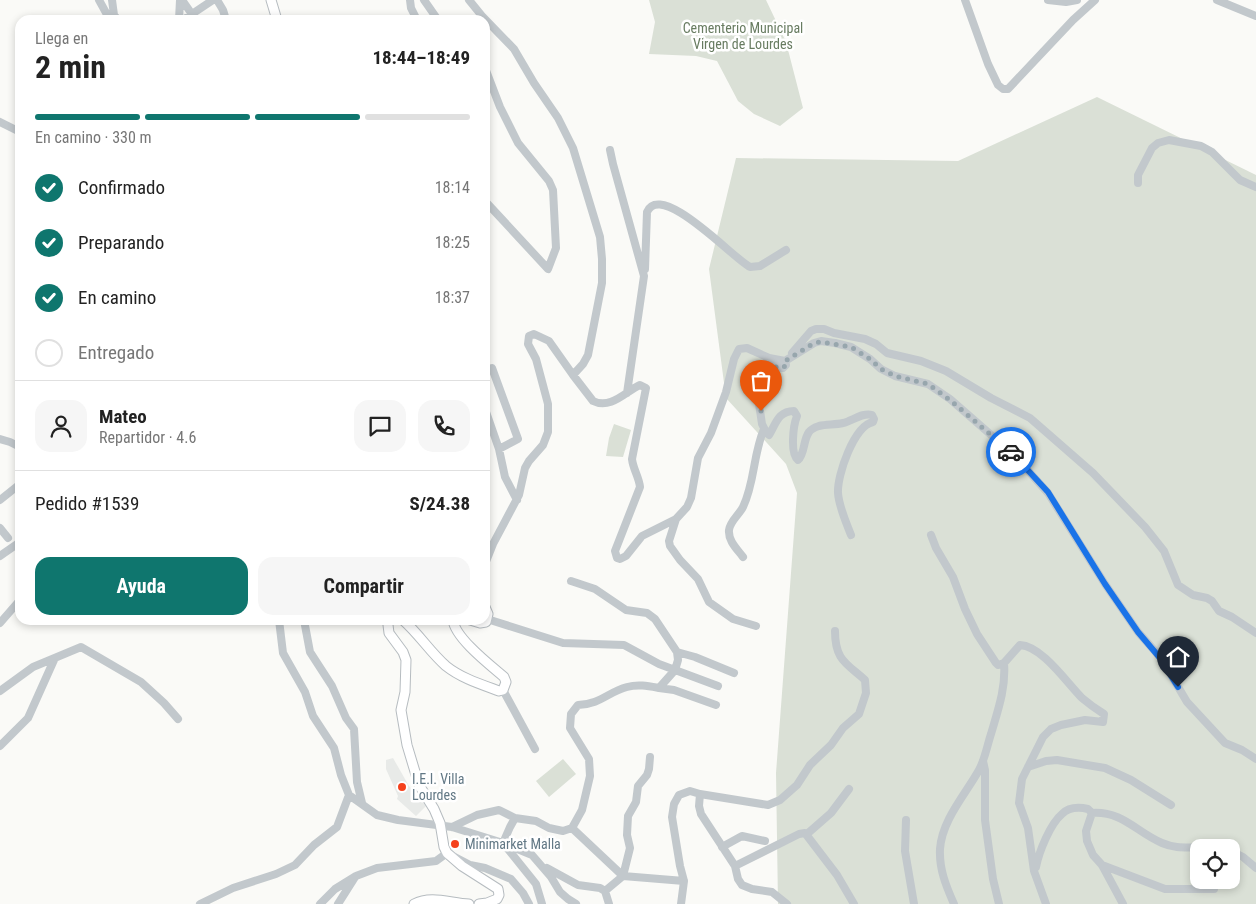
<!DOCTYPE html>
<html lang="es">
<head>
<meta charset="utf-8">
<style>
  body { margin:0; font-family:"Roboto Condensed",sans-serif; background:#f6f6f6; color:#222; height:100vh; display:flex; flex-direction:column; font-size:19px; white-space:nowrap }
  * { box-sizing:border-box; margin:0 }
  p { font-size:16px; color:#767676 }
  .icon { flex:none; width:28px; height:28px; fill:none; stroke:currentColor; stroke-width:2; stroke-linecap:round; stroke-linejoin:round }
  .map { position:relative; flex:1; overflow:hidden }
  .sheet { position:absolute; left:15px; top:15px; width:475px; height:610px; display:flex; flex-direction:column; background:#fff; border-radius:15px; box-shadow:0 2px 8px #0003 }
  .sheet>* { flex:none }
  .fabs { position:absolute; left:1190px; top:839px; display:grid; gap:10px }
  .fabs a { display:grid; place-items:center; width:50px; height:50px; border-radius:10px; background:#fff; box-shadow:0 2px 8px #0003; font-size:25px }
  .pin { position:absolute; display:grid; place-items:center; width:42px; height:42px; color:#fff; margin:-51px -21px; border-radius:50% 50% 50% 0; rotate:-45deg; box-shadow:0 0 5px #0007 }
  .pin .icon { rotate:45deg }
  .courier { position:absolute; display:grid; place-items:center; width:50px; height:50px; margin:-25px; border:4px solid #1a73e8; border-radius:50%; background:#fff; color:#222; box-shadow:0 1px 6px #0007 }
  .overview em { font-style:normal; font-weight:700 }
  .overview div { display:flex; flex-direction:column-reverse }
  .overview { display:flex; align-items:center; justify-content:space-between; height:85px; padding:0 20px }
  h1 { font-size:32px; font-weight:700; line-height:38px }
  .bar { display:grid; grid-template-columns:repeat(4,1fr); gap:8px 5px; align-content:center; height:60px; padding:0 20px }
  .bar i { height:6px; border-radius:4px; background:#e0e0e0 }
  .bar .active { background:#0f766e }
  .bar p { grid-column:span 4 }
  .line { display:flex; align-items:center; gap:12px; padding:0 20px; border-top:1px solid #e0e0e0 }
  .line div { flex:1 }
  .round { display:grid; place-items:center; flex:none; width:52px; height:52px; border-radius:15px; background:#f6f6f6 }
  ol { padding:0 20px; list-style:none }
  li { display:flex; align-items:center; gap:15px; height:55px }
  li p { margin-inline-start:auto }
  li .icon { padding:5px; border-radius:50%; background:#0f766e; color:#fff; stroke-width:4 }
  li:last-child { color:#767676 }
  li i { width:28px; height:28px; border:2px solid #e0e0e0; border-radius:50% }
  .button { display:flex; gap:10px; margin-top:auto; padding:10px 20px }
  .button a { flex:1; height:58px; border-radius:15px; background:#0f766e; color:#fff; font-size:20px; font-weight:700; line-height:58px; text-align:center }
  .button a+a { background:#f6f6f6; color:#222 }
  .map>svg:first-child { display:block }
</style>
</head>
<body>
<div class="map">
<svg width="1256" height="904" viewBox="0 0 1256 904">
  <rect width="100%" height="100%" fill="#fafaf7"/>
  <path fill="#e8eae8" d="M393 758 409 786 426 806 416 816 397 799 398 796 386 769V760Z"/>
  <path fill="#dae0d6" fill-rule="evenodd" d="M649 0H766L786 42 803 108 780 126 754 114 738 101 717 61 696 56 649 54 655 22Z
    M1097 97 1256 175V904H778L776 773 797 493 786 464 726 398 709 269 736 158 958 161ZM1199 848H1231V880H1199Z
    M614 424 631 430 623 457 606 456 609 438Z
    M563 759 576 774 549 797 536 781Z"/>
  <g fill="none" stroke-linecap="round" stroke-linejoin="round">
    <g stroke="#b6bcc0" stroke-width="11">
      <path id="major" d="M271 0 277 20
        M389 620 388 625 389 633 403 652 406 660 405 692 401 710 407 745 419 785 434 809 440 823 444 847 447 853 462 866 498 889 499 895 497 899 487 903 479 904
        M403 620C419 634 430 652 446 666 461 678 480 684 499 691L503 690 506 682 504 677C490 665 455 638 453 620
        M470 620 480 623 486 622 488 614 485 607
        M414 904C431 895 450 903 469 904"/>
    </g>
    <path stroke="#c2c8cc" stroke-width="8" d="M99 0 110 20
      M112 0 114 15 118 20
      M182 0 196 20
      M217 0 223 10 226 20
      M410 0 411 8 417 20
      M424 0 438 20
      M469 0 482 16 514 49 534 83 558 118 573 148 600 237 602 259V283L588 355 583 364 573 375
      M965 0 988 64 998 85 1003 89H1008L1073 20 1095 0
      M1048 0 1066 2 1077 0
      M1217 0 1256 16
      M179 20 180 0
      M183 20 213 0
      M485 68 500 107 518 143 549 181 553 190 556 248 548 269 485 201
      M0 122 20 132
      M610 150 613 164 644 276 627 393
      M1138 183V175L1152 148 1158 143 1169 140 1201 146 1212 152 1240 180 1256 187
      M645 269 647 212C661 180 735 260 750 267L760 266 786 250
      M792 353 811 331 816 329H824L834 333 865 339 876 344 887 353 921 361 946 371 991 398 1030 418 1093 473 1145 527 1164 551 1178 585 1193 595 1207 598 1212 601 1219 611 1232 617 1256 633
      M492 368 518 439 499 449
      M485 409 499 449 505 477 517 500
      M0 439 10 442 20 447
      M0 500 20 484
      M676 519 669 541 670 546 680 560 698 579 709 602 733 619 756 626
      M0 528 8 538
      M851 535C846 522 839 507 838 493 837 475 854 426 873 422L874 419 872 415C863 412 852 421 843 423 835 425 827 424 819 426 816 427 811 429 809 432 803 440 805 454 798 460 790 454 793 426 797 416L794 411C778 411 776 424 769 435L766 432 762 424 755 377 757 369 770 366 783 368 786 365 785 361 814 343 821 341 835 343 851 347 870 359 881 369 895 376 928 384 950 399 1014 455 1048 493 1105 584 1138 632 1161 658 1187 702 1225 743 1242 750 1256 759
      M931 535 936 548 953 577 965 609 977 634 996 663 998 665 1004 663 1020 645C1042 646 1067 683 1082 698 1089 704 1096 709 1104 714L1103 722 1085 720 1061 725 1051 729 1043 737 1022 779 1019 803 1028 828 1034 871 1046 904
      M0 556 20 542
      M743 557C737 549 728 541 729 530 730 521 739 515 743 507 755 482 753 454 764 429
      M485 564 493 544 519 495 525 468 529 461 543 445 548 432V404L536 359 528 344 529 336 534 334 549 341 573 375 593 401C611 410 626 391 640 385L646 388 632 459C633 469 639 477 640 487L615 551 617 558 620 559 626 556 642 536 676 519 687 507 691 498 698 458 711 433 726 392 734 359 739 349 747 348 769 358 785 361
      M487 619 563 643 624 645 659 664 718 686
      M279 620 283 653 305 692 313 716 334 748 341 775 349 795
      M304 620 310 652 332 686 346 718 354 729 357 782 362 803
      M0 623 20 600
      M677 652 695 657 734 673
      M659 688 674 690 716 705
      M503 690 535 749
      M0 691 33 667 81 647 141 682 164 703 178 719
      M0 746 28 718 54 660
      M983 761 985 770V820L993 879 999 904
      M1028 767 1046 761 1057 760 1105 768 1131 780 1171 805
      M700 794 768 805 780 800 797 785 810 765 831 745 843 728 859 714 866 693 865 680C846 663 835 660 835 631
      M1092 813C1123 811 1136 832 1162 843 1178 850 1192 846 1208 848
      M515 818 510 827 503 843 536 884 542 904
      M906 820 905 851 914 904
      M452 827 477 815 499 810 515 818 536 821 549 828 563 831 572 828 582 810 590 776 589 759 570 728 571 714 578 705C601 704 608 692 627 687 638 684 648 686 659 688L675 670 678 660 677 652 655 619 647 613 626 610 595 589 571 581
      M572 828 623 876 684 881
      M807 834 831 813 849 789
      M722 847 742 836 765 841
      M1231 851 1243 857 1256 868
      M1102 865 1165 889H1214
      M735 866 799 834 805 833 837 875 854 904
      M1036 867C1039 852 1050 824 1062 814 1069 807 1079 807 1088 809L1092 813 1086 831 1087 841 1093 855 1102 865 1123 904
      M547 868 578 885 600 888 605 891 609 904
      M605 891 623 876 630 848 627 835 628 816 636 802 638 786 647 775 649 769 650 757
      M200 904 233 888 276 874 295 865 314 845 337 827 349 795 377 815 398 820 452 827 503 843 532 855 551 877 560 892 568 899 576 904
      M320 904 335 889 356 876 377 868 436 861 447 853 470 865 485 868 511 879 523 893 529 904
      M338 904 355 877
      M681 904 684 881 680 866 672 817 674 804 679 795 690 791 700 794 699 806 701 814 735 866 738 879 742 885 752 889 772 892 787 904
      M954 904C946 886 939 869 940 849 942 820 965 795 979 770 985 759 987 746 991 734 998 710 1006 688 1004 663"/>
    <use href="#major" stroke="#fff" stroke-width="9"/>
  </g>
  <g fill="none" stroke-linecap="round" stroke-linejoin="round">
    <path stroke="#97a6ad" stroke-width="5" stroke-dasharray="0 9" d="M761 411 755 377 757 368 770 366 783 368 786 365 785 361 814 343 821 342 851 347 870 359 881 369 895 376 928 384 950 400 1011 452"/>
    <path stroke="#1a73e8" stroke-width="6" d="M1011 452 1048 492 1105 584 1138 632 1160 658 1178 687"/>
  </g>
  <g fill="#f5411c" stroke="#fff" stroke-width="2">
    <circle cx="402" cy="787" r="5"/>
    <circle cx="455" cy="844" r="5"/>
  </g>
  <g text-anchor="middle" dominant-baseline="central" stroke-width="5" stroke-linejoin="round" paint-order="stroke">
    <g font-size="14" fill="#687c61" stroke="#fff">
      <text x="743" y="28">Cementerio Municipal<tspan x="743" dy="16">Virgen de Lourdes</tspan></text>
    </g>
    <g font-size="14" fill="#627885" stroke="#fff" text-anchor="start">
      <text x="412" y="779">I.E.I. Villa<tspan x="412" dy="16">Lourdes</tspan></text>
      <text x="465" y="844">Minimarket Malla</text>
    </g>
  </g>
</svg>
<div class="fabs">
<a><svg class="icon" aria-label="locate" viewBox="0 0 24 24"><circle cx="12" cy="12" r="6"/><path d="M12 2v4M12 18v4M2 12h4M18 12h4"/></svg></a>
</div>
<div class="pin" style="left:761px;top:411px;background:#ea580c"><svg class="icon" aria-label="bag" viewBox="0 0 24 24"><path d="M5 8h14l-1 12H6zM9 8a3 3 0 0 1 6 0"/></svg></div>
<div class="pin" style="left:1178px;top:687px;background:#1f2937"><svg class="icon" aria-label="home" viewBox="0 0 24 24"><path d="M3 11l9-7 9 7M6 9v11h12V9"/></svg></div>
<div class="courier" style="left:1011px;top:452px"><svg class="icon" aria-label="car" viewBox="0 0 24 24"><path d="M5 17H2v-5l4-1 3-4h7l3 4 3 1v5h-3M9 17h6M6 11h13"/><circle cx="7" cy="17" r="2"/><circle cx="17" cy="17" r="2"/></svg></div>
<section class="sheet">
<div class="overview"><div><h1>2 min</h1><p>Llega en</p></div><em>18:44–18:49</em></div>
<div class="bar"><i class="active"></i><i class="active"></i><i class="active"></i><i></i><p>En camino · 330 m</p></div>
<ol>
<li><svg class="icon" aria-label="check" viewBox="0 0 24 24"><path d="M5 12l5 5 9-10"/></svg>Confirmado<p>18:14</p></li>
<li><svg class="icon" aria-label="check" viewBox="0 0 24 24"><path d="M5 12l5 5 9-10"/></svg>Preparando<p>18:25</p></li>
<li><svg class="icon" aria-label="check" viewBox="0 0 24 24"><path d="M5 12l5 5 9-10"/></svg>En camino<p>18:37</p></li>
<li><i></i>Entregado</li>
</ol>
<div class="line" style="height:90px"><a class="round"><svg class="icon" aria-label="person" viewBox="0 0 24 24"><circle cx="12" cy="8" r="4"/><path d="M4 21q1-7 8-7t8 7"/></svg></a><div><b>Mateo</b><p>Repartidor · 4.6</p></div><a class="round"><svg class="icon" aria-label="chat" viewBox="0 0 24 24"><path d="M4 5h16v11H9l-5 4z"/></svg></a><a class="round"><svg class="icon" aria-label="phone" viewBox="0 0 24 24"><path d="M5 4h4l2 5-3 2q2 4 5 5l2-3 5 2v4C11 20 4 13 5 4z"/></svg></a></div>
<div class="line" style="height:65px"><div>Pedido #1539</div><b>S/24.38</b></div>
<div class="button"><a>Ayuda</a><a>Compartir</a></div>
</section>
</div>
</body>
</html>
